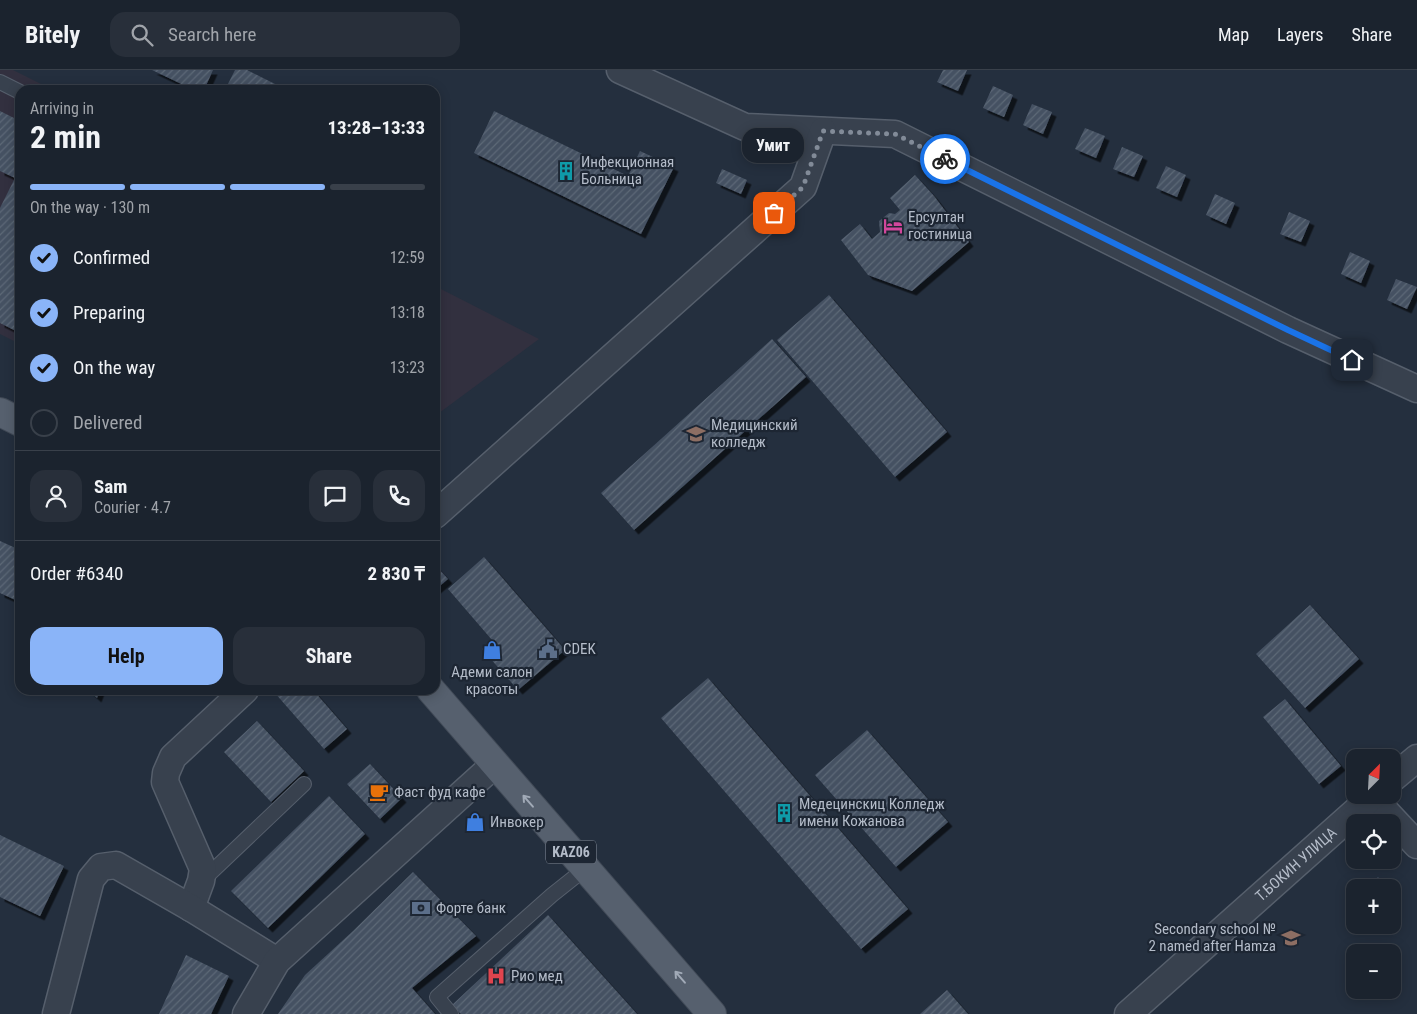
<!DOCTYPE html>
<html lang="en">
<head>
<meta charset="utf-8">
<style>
  body { margin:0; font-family:"Roboto Condensed",sans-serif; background:#282f3a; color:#f1f3f6; height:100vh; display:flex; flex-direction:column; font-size:19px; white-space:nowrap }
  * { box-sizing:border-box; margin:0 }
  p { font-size:16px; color:#a0a4aa }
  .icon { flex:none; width:28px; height:28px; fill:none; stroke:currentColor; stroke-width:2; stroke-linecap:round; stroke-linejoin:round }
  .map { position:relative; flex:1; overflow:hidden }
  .panel { position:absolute; left:15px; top:15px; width:425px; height:610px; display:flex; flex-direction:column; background:#1b232e; border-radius:15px; box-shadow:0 2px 12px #0003,0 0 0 1px #39404a }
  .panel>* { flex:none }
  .needle { width:32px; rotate:24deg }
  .tools { position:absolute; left:1346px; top:679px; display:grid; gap:10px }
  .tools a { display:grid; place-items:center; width:55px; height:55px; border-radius:10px; background:#1b232e; box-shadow:0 2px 12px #0003,0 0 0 1px #39404a; font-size:25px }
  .pin { position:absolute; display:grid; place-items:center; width:42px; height:42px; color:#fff; margin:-21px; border-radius:10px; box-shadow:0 2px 8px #0006 }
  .courier { position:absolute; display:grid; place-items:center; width:50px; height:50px; margin:-25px; border:4px solid #1a73e8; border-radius:50%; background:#fff; color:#222; box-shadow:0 1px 6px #0007 }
  .bubble { position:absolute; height:35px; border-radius:15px; background:#1b232e; box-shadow:0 2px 12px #0003,0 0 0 1px #39404a; font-size:16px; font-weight:700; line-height:35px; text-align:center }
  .overview em { font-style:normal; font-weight:700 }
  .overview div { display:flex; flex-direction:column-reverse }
  .overview { display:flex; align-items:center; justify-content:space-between; height:85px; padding:0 15px }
  h1 { font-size:32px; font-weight:700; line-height:38px }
  .bar { display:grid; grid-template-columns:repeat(4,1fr); gap:8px 5px; align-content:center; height:60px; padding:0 15px }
  .bar i { height:6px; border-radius:4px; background:#39404a }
  .bar .current { background:#8ab4f8 }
  .bar p { grid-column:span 4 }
  .line { display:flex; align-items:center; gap:12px; padding:0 15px; border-top:1px solid #39404a }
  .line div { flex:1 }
  .round { display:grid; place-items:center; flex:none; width:52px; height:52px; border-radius:15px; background:#282f3a }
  ol { padding:0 15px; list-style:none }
  li { display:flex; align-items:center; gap:15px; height:55px }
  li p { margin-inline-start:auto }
  li .icon { padding:5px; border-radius:50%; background:#8ab4f8; color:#111; stroke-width:4 }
  li:last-child { color:#a0a4aa }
  li i { width:28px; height:28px; border:2px solid #39404a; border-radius:50% }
  .action { display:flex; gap:10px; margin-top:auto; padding:10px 15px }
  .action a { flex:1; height:58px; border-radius:15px; background:#8ab4f8; color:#111; font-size:20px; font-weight:700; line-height:58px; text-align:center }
  .action a+a { background:#282f3a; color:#f1f3f6 }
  header { display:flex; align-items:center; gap:30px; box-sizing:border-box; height:70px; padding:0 25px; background:#1b232e; border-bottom:1px solid #39404a }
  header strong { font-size:24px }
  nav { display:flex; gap:28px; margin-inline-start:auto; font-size:18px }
  .search { width:350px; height:45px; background:#282f3a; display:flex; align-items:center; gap:12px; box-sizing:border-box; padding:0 18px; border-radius:15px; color:#a0a4aa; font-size:19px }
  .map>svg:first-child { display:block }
</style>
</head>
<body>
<header>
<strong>Bitely</strong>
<div class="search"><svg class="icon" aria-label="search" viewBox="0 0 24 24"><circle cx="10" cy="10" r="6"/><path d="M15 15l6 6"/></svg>Search here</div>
<nav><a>Map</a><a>Layers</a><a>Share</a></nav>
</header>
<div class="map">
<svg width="1417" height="944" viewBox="0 0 1417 944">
  <defs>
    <pattern id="building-hatch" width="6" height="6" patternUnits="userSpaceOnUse" patternTransform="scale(1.25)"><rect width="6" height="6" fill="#455162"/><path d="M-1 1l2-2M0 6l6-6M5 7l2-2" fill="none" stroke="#5d6877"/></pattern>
    <filter id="shadow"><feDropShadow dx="4.5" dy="4.5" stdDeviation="0" flood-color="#0009"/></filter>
  </defs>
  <rect width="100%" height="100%" fill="#242f3e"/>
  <path fill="#32303f" d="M0 0H13L53 20H20V274L0 264Z
    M435 216 539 269 435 346Z"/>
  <path fill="url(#building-hatch)" filter="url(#shadow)" d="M152 0H213L204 20H194Z
    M235 0H247L287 20H225Z
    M943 0H967L958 21 937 12Z
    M993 16 1013 25 1004 47 983 38Z
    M1032 34 1052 42 1043 64 1023 55Z
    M0 41 20 51V206L19 209H20V263L0 253V138L15 108 0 101Z
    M494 41 628 106 640 81 674 97 641 164 474 83Z
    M1085 58 1105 66 1096 88 1075 79Z
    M1122 77 1143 86 1134 107 1113 99Z
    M1166 96 1186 105 1177 127 1156 118Z
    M722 99 747 110 741 124 716 113Z
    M915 105 934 126 969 172 912 221 868 205 841 170 860 154 872 169 880 162 879 151 889 143 895 144 900 140 890 128Z
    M1215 124 1235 133 1226 154 1206 145Z
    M1289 142 1310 151 1301 172 1280 164Z
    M1350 182 1370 191 1361 213 1341 204Z
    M1396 209 1417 217 1407 239 1387 230Z
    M829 225 947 362 895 407 777 270Z
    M772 269 806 307 634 460 601 423Z
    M0 471 20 480V532L0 523Z
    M484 487 565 580 518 620 482 579 492 570 448 519Z
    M435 495 448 509 435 520Z
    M1310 535 1359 589 1305 638 1256 584Z
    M708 608 908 839 861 879 661 648Z
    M88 620H100L97 628Z
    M276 620H313L347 659 324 679 274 622Z
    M1285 629 1341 696 1319 714 1263 647Z
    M257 651 304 701 271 732 224 682Z
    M867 660 948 752 896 797 815 705Z
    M370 694 402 728 380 749 347 714Z
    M329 726 365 764 268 858 231 821Z
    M0 765 64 796 40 846 0 827Z
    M413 802 476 866 412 918 435 944H278L305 905 353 861Z
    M1378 807 1388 818H1366Z
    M548 845 637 944H461L452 935Z
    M186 885 229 906 211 944H159Z
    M947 920 968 944H920Z"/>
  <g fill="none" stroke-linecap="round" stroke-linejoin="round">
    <g stroke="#565f6c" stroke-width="16">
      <path id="service" d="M0 12 20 22
        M203 810 304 714
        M451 944 437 927 552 825 586 798"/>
    </g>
    <g stroke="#565f6c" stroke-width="29">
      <g id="minor">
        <path d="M620 0 745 57 895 64 1288 260 1417 319"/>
        <path d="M435 445 803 117 823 61"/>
        <path d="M1392 709 1417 688"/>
        <path d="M1372 727 1417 775"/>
        <path d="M191 838 201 811 203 799 165 712 166 703 173 687 245 620"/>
        <path d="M56 944 91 809 101 797 116 795 191 838 277 891"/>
        <path d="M246 944 277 891 495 694"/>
        <path id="s1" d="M1128 944 1374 725"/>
      </g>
    </g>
    <g stroke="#414a57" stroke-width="30">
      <path id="primary" d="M0 342 20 352
        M431 620 712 944"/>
    </g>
    <use href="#service" stroke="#38414e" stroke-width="14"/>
    <use href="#minor" stroke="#38414e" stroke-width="26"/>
    <use href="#primary" stroke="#56606e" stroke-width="28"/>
  </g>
  <defs><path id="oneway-shaft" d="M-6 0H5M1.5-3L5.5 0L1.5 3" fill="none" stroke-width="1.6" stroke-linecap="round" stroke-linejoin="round" transform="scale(1.25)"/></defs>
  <g stroke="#a1aab7">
    <use href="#oneway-shaft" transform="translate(528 731) rotate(-131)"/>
    <use href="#oneway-shaft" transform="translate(680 907) rotate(-131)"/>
  </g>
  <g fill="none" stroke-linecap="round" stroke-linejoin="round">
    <path stroke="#828b98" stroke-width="5" stroke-dasharray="0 9" d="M774 143 803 117 823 61 895 64 945 89"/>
    <path stroke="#1a73e8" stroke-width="6" d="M945 89 1288 260 1352 290"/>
  </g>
  <defs>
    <g id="building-bare" transform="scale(1.5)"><path d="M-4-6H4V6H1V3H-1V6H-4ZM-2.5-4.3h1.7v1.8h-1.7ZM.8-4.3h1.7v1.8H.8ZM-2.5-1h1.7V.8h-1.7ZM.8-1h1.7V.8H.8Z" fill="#0f9aa8" stroke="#1d2633" stroke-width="2.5" paint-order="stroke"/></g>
    <g id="hotel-bare" transform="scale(1.5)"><path d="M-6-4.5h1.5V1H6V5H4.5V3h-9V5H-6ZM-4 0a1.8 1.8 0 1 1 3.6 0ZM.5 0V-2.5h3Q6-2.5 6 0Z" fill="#d1479c" stroke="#1d2633" stroke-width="2.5" paint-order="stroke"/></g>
    <g id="university-bare" transform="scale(1.5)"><path d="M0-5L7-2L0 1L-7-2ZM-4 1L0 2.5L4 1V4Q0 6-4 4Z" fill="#8d6e63" stroke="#1d2633" stroke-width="2.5" paint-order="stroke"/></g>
    <g id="civic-bare" transform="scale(1.5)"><path d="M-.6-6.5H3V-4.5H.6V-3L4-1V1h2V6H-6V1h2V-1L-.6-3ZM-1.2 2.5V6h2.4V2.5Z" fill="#5c6f8a" stroke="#1d2633" stroke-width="2.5" paint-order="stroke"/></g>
    <g id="shop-bare" transform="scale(1.5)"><path d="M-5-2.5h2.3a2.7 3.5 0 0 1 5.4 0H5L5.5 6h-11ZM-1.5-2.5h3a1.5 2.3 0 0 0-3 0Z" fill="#3f7fe0" stroke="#1d2633" stroke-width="2.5" paint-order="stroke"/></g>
    <g id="cafe-bare" transform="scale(1.5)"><path d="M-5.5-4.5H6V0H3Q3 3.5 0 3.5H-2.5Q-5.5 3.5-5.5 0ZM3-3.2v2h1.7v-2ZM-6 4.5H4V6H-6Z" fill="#e8710a" stroke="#1d2633" stroke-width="2.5" paint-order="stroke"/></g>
    <g id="bank-bare" transform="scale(1.5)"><path d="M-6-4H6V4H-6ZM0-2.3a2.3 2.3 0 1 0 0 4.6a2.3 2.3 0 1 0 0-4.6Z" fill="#5c6f8a" stroke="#1d2633" stroke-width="2.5" paint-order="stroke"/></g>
    <g id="school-bare" transform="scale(1.5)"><path d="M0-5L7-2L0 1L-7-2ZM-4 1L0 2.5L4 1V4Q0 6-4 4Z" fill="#8d6e63" stroke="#1d2633" stroke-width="2.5" paint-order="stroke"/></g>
    <g id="hospital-bare" transform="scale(1.5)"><path d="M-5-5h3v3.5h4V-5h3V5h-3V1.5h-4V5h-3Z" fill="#e0444e" stroke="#1d2633" stroke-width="2.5" paint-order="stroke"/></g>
  </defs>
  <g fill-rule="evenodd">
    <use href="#building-bare" x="566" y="101"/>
    <use href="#hotel-bare" x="893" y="156"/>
    <use href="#university-bare" x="696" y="364"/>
    <use href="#civic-bare" x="548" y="579"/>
    <use href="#shop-bare" x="492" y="580"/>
    <use href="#cafe-bare" x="379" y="722"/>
    <use href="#building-bare" x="784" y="743"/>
    <use href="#shop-bare" x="475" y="752"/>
    <use href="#bank-bare" x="421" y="838"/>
    <use href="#school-bare" x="1291" y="868"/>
    <use href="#hospital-bare" x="496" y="906"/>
  </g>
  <g text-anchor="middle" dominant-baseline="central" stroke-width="4.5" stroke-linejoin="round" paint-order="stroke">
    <rect fill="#1d2633" stroke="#878f9c" stroke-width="1" x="546" y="770.5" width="50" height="23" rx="4"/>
    <g font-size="14" font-weight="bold" fill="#b4bcc9">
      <text x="571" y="782">KАZ06</text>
    </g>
    <g font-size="15" fill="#b4bcc9" stroke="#1d2633" text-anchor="start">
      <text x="581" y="92">Инфекционная<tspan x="581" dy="17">Больница</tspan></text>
      <text x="908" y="147">Ерсултан<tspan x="908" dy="17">гостиница</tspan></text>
      <text x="711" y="355">Медицинский<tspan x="711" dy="17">колледж</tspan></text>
      <text x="563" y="579">CDEK</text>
      <text x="492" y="602" text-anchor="middle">Адеми салон<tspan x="492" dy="17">красоты</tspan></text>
      <text x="394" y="722">Фаст фуд кафе</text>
      <text x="799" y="734">Медецинскиц Колледж<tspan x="799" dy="17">имени Кожанова</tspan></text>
      <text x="490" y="752">Инвокер</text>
      <text x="436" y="838">Форте банк</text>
      <text x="1276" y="859" text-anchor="end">Secondary school №<tspan x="1276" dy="17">2 named after Hamza</tspan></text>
      <text x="511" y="906">Рио мед</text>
    </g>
    <g font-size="15" fill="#b4bcc9" stroke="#1d2633">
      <text stroke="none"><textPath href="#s1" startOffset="225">Т.БОКИН УЛИЦА</textPath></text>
    </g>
  </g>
</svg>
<div class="tools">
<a><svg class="needle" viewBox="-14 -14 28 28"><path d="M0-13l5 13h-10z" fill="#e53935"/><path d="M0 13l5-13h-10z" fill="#a0a4aa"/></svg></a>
<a><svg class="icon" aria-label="locate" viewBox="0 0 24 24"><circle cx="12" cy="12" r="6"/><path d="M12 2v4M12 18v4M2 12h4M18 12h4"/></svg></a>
<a>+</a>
<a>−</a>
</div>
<div class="pin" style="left:774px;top:143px;background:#ea580c"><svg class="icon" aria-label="bag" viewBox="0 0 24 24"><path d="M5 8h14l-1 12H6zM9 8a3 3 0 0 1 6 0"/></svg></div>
<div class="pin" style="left:1352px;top:290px;background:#1f2937"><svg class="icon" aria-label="home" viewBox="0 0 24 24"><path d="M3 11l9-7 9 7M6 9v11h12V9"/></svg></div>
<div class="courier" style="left:945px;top:89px"><svg class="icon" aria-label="bike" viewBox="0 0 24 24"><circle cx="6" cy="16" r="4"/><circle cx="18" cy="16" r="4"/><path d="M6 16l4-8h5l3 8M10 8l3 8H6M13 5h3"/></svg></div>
<div class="bubble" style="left:742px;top:58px;width:62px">Умит</div>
<section class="panel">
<div class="overview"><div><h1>2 min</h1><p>Arriving in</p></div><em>13:28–13:33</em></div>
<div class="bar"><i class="current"></i><i class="current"></i><i class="current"></i><i></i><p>On the way · 130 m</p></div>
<ol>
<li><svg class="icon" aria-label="check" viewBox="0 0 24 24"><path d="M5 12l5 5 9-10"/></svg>Confirmed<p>12:59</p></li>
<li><svg class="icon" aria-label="check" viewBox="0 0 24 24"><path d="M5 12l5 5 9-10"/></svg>Preparing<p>13:18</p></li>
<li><svg class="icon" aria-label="check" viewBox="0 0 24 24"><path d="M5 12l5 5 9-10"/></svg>On the way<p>13:23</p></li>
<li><i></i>Delivered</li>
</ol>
<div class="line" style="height:90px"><a class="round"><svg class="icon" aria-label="person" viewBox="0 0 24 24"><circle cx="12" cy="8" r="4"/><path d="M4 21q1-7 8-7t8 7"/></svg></a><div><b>Sam</b><p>Courier · 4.7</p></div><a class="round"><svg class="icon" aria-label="chat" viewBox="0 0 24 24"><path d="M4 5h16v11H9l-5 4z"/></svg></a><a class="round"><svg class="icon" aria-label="phone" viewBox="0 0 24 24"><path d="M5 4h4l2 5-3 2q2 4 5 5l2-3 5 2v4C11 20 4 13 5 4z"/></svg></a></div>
<div class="line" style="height:65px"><div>Order #6340</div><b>2 830 ₸</b></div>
<div class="action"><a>Help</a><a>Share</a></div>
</section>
</div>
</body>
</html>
